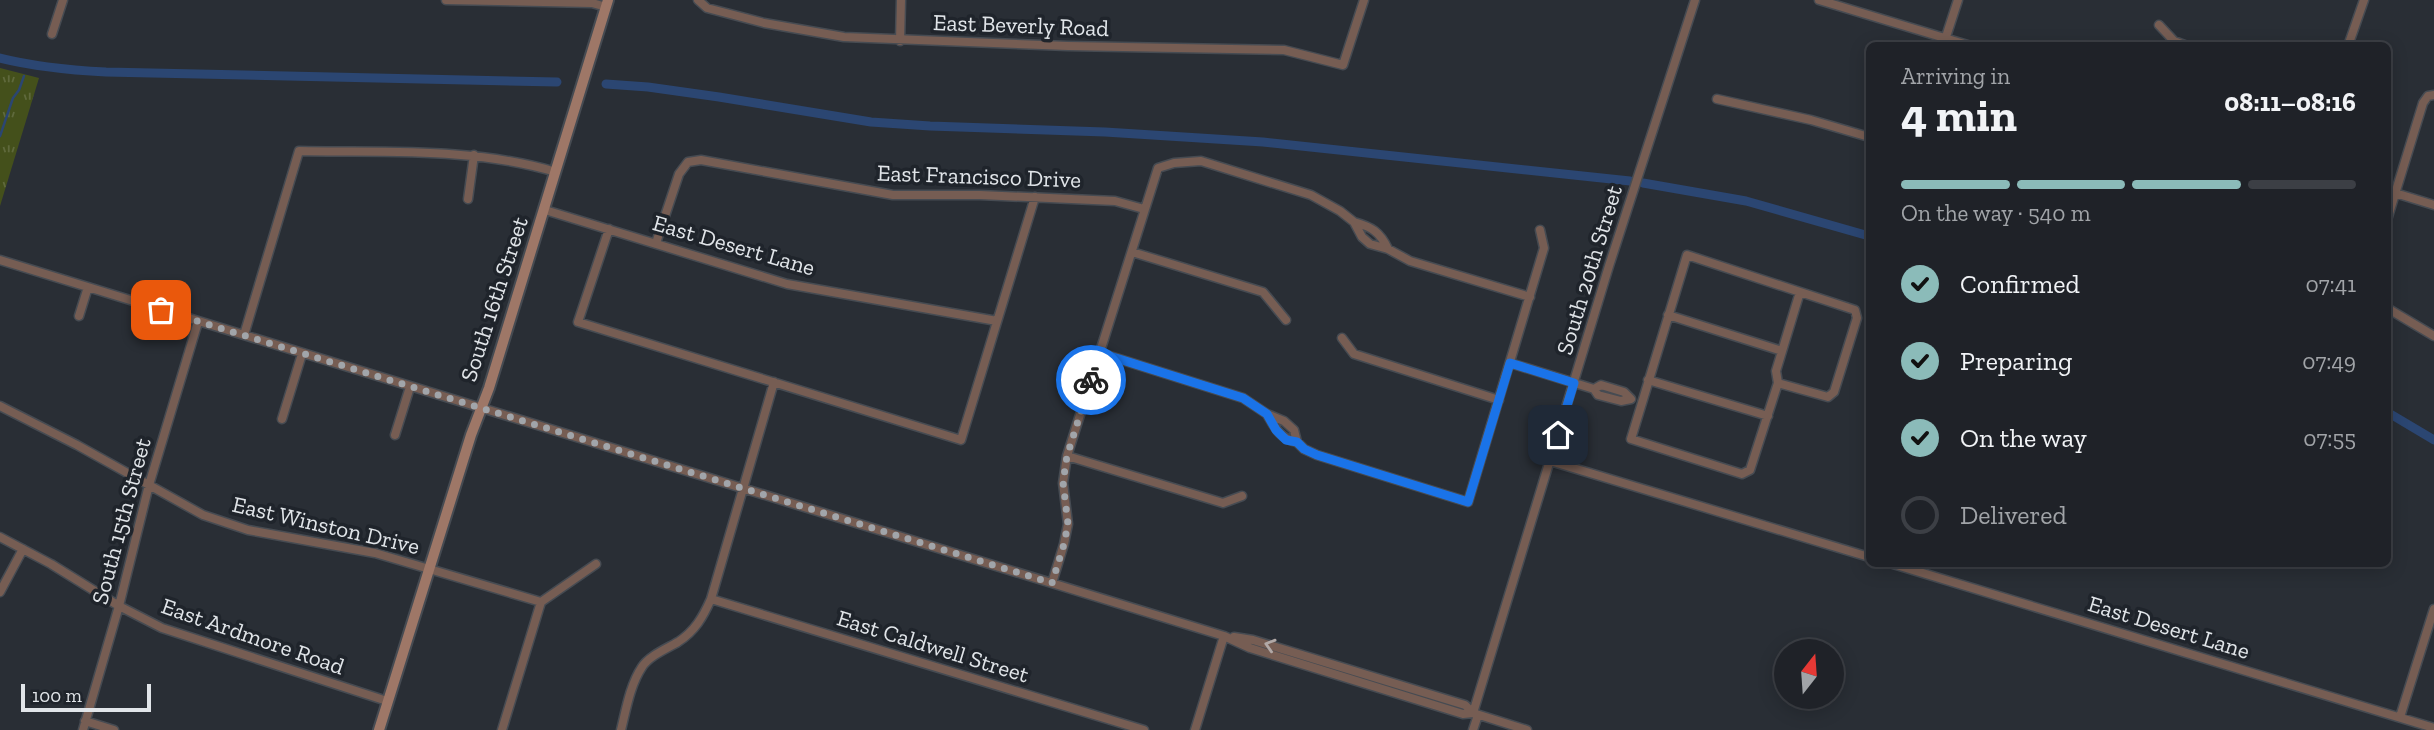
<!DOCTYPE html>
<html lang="en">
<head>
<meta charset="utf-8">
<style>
  body { margin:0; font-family:"Zilla Slab",serif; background:#2c2f34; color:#f1f3f6; height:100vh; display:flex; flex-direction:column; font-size:26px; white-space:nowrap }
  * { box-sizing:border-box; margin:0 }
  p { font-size:23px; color:#a1a4a8 }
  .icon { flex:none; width:38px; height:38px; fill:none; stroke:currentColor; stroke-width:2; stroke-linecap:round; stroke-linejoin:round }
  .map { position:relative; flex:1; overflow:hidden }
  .sheet { position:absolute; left:1866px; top:42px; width:525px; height:525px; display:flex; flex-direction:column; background:#1f2228; border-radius:10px; box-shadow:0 4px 18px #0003,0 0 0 2px #3c3f45 }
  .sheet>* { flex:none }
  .needle { width:46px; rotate:17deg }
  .fabs { position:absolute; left:1774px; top:639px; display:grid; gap:14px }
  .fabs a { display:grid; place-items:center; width:70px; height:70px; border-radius:50%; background:#1f2228; box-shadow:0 4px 18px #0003,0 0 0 2px #3c3f45; font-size:35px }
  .scale { position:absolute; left:21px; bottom:18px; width:130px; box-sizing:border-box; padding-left:7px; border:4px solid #e1e5e9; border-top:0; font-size:19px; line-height:24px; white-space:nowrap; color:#e1e5e9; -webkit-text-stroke:5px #1f242b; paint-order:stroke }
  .pin { position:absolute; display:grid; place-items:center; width:60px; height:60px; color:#fff; margin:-30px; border-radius:14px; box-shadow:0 4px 10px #0006 }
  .courier { position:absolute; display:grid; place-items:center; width:70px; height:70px; margin:-35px; border:5px solid #1a73e8; border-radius:50%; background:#fff; color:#222; box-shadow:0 2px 9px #0007 }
  .head em { font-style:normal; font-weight:800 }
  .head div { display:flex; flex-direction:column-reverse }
  .head { display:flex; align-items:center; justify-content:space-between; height:119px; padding:0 35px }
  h1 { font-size:46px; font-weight:800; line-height:52px }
  .bar { display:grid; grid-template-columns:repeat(4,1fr); gap:10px 7px; align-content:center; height:84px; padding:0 35px }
  .bar i { height:9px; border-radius:5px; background:#3c3f45 }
  .bar .active { background:#8bbbb9 }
  .bar p { grid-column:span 4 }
  ol { padding:0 35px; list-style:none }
  li { display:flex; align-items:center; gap:21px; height:77px }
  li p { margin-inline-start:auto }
  li .icon { padding:7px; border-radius:50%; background:#8bbbb9; color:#111; stroke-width:4 }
  li:last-child { color:#a1a4a8 }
  li i { width:38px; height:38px; border:4px solid #3c3f45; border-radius:50% }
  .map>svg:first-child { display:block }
</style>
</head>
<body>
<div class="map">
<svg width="2434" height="730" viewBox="0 0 2434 730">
  <defs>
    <pattern id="park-tufts" width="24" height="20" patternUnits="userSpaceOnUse" patternTransform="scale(1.75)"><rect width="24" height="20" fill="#44501b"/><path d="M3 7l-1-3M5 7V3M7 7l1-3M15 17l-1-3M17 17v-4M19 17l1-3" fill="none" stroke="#5f693c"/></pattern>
  </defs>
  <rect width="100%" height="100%" fill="#292e35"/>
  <path fill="url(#park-tufts)" d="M0 68 39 78 0 206Z"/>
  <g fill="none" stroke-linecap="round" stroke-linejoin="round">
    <path stroke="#2b4672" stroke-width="2.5" d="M0 136 13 98 19 90 24 76"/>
    <path stroke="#2b4672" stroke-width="9" d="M0 58C36 67 70 70 106 72L557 82
      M606 84 648 87 719 97 871 122 930 126 1105 132 1263 142 1630 181
      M1643 183 1746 201 1869 236
      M2387 412 2434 440"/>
    <g stroke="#464b52" stroke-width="11">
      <path id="street" d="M446 0 592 3 606 7
        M698 0 707 8 764 23 844 37 1068 46 1284 50 1343 65 1364 0
        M1819 0 1971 46
        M2159 25 2174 41 2187 46
        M52 34 63 0
        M900 41 901 0
        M1943 46 1958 0
        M2348 46 2364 0
        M1717 99 1811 120 1869 137
        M2395 193 2434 205
        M468 199 474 155
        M545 210 787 284 997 321
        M2387 220 2423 103 2428 96 2434 95
        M1354 222C1372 227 1380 232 1388 249
        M609 229 578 322 961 440 1035 197
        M656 243 679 174 688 162 701 160 893 195H980L1115 201 1144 209
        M1132 252 1263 292 1286 320
        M0 260 1224 636 1250 648 1463 714 1473 713 1527 730
        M2387 308 2434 336
        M1668 315 1782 351
        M79 316 88 287
        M244 335 299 151C384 153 473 147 556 172
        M1342 338 1354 354 1499 400
        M1100 353 1243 398 1267 414 1284 421 1294 430 1297 442 1304 449 1317 455 1468 502 1544 248 1540 230
        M1510 363 1594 389 1601 385 1624 392 1631 399 1621 401 1598 395 1594 389
        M1648 380 1768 416
        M1778 383 1828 397 1834 392 1857 318 1855 310 1687 255 1631 439 1742 474 1750 470 1778 383 1776 371 1800 292
        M0 406 77 445 203 515 248 530 375 553 541 602
        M1267 414C1275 428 1280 439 1297 442
        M282 419 302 354
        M395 435 410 387
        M1067 456 1223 503 1242 496
        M1550 461 1869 557
        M0 537 51 564 119 606 162 628 387 701
        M1893 564 2434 728
        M1052 583 1064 544 1068 524 1063 483 1067 456 1158 168 1174 163 1201 161 1311 195 1340 211 1354 222 1362 237 1370 244 1388 249 1410 261 1530 297
        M0 592 23 549
        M711 599 1144 730
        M1234 637 1253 640 1465 705 1473 713
        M1473 713 1609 266 1695 0
        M2400 717 2434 609
        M85 721 114 730
        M83 730 119 606 149 485 198 322
        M502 730 541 602 596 564
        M621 730C626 710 630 685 642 667 649 656 666 649 678 642 695 631 703 617 711 599L774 382
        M1195 730 1224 636
        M1473 730 1478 715"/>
    </g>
    <g stroke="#464b52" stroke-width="14">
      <path id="secondary" d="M379 730 471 435 489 388 608 0"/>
    </g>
    <use href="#street" stroke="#765d53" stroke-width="8"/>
    <use href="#secondary" stroke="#9e7767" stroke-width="10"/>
  </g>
  <defs><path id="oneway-chevron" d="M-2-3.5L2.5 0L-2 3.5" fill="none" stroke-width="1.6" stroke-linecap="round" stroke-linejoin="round" transform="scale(1.75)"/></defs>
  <use stroke="#b1a8a6" href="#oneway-chevron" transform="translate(1270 645) rotate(-163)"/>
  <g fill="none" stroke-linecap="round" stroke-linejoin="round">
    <path stroke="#a1a5aa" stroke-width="7" stroke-dasharray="0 12.6" d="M161 310 1052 583 1064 544 1068 524 1063 482 1067 456 1091 380"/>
    <path stroke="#1a73e8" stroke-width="9" d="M1091 380 1100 353 1243 398 1267 414 1276 430 1286 440 1297 442 1304 449 1317 455 1468 502 1510 363 1574 383 1558 435"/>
  </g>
  <g text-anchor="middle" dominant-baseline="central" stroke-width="7" stroke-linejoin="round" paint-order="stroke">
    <g font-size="23" fill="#e1e5e9" stroke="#1f242b">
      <text transform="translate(1021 25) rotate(2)">East Beverly Road</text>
      <text transform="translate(979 176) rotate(2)">East Francisco Drive</text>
      <text transform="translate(734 245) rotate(16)">East Desert Lane</text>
      <text transform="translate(1589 270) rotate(-73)">South 20th Street</text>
      <text transform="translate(494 299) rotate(-72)">South 16th Street</text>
      <text transform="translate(121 521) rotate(-75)">South 15th Street</text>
      <text transform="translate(326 525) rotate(13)">East Winston Drive</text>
      <text transform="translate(2169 627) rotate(17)">East Desert Lane</text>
      <text transform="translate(253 636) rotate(19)">East Ardmore Road</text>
      <text transform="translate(933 646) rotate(17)">East Caldwell Street</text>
    </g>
  </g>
</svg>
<div class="fabs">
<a><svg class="needle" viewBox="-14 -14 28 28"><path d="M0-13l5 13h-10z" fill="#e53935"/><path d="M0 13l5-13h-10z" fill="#a1a4a8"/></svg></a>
</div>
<div class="scale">100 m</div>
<div class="pin" style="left:161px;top:310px;background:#ea580c"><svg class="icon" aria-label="bag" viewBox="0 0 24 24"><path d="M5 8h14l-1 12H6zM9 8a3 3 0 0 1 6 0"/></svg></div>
<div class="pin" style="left:1558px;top:435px;background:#1f2937"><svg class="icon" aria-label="home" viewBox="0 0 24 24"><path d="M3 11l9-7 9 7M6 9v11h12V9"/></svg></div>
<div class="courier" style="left:1091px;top:380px"><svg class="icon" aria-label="bike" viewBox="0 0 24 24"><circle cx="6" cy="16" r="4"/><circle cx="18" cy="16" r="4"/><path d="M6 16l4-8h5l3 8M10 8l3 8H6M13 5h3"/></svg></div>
<section class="sheet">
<div class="head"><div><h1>4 min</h1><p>Arriving in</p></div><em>08:11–08:16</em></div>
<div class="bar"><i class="active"></i><i class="active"></i><i class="active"></i><i></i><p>On the way · 540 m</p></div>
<ol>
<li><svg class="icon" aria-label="check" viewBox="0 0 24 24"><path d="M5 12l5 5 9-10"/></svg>Confirmed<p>07:41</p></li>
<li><svg class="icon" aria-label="check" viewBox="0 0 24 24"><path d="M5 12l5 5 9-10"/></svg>Preparing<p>07:49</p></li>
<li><svg class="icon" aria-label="check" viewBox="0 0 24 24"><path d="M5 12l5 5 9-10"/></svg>On the way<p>07:55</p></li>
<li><i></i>Delivered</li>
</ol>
</section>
</div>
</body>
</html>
